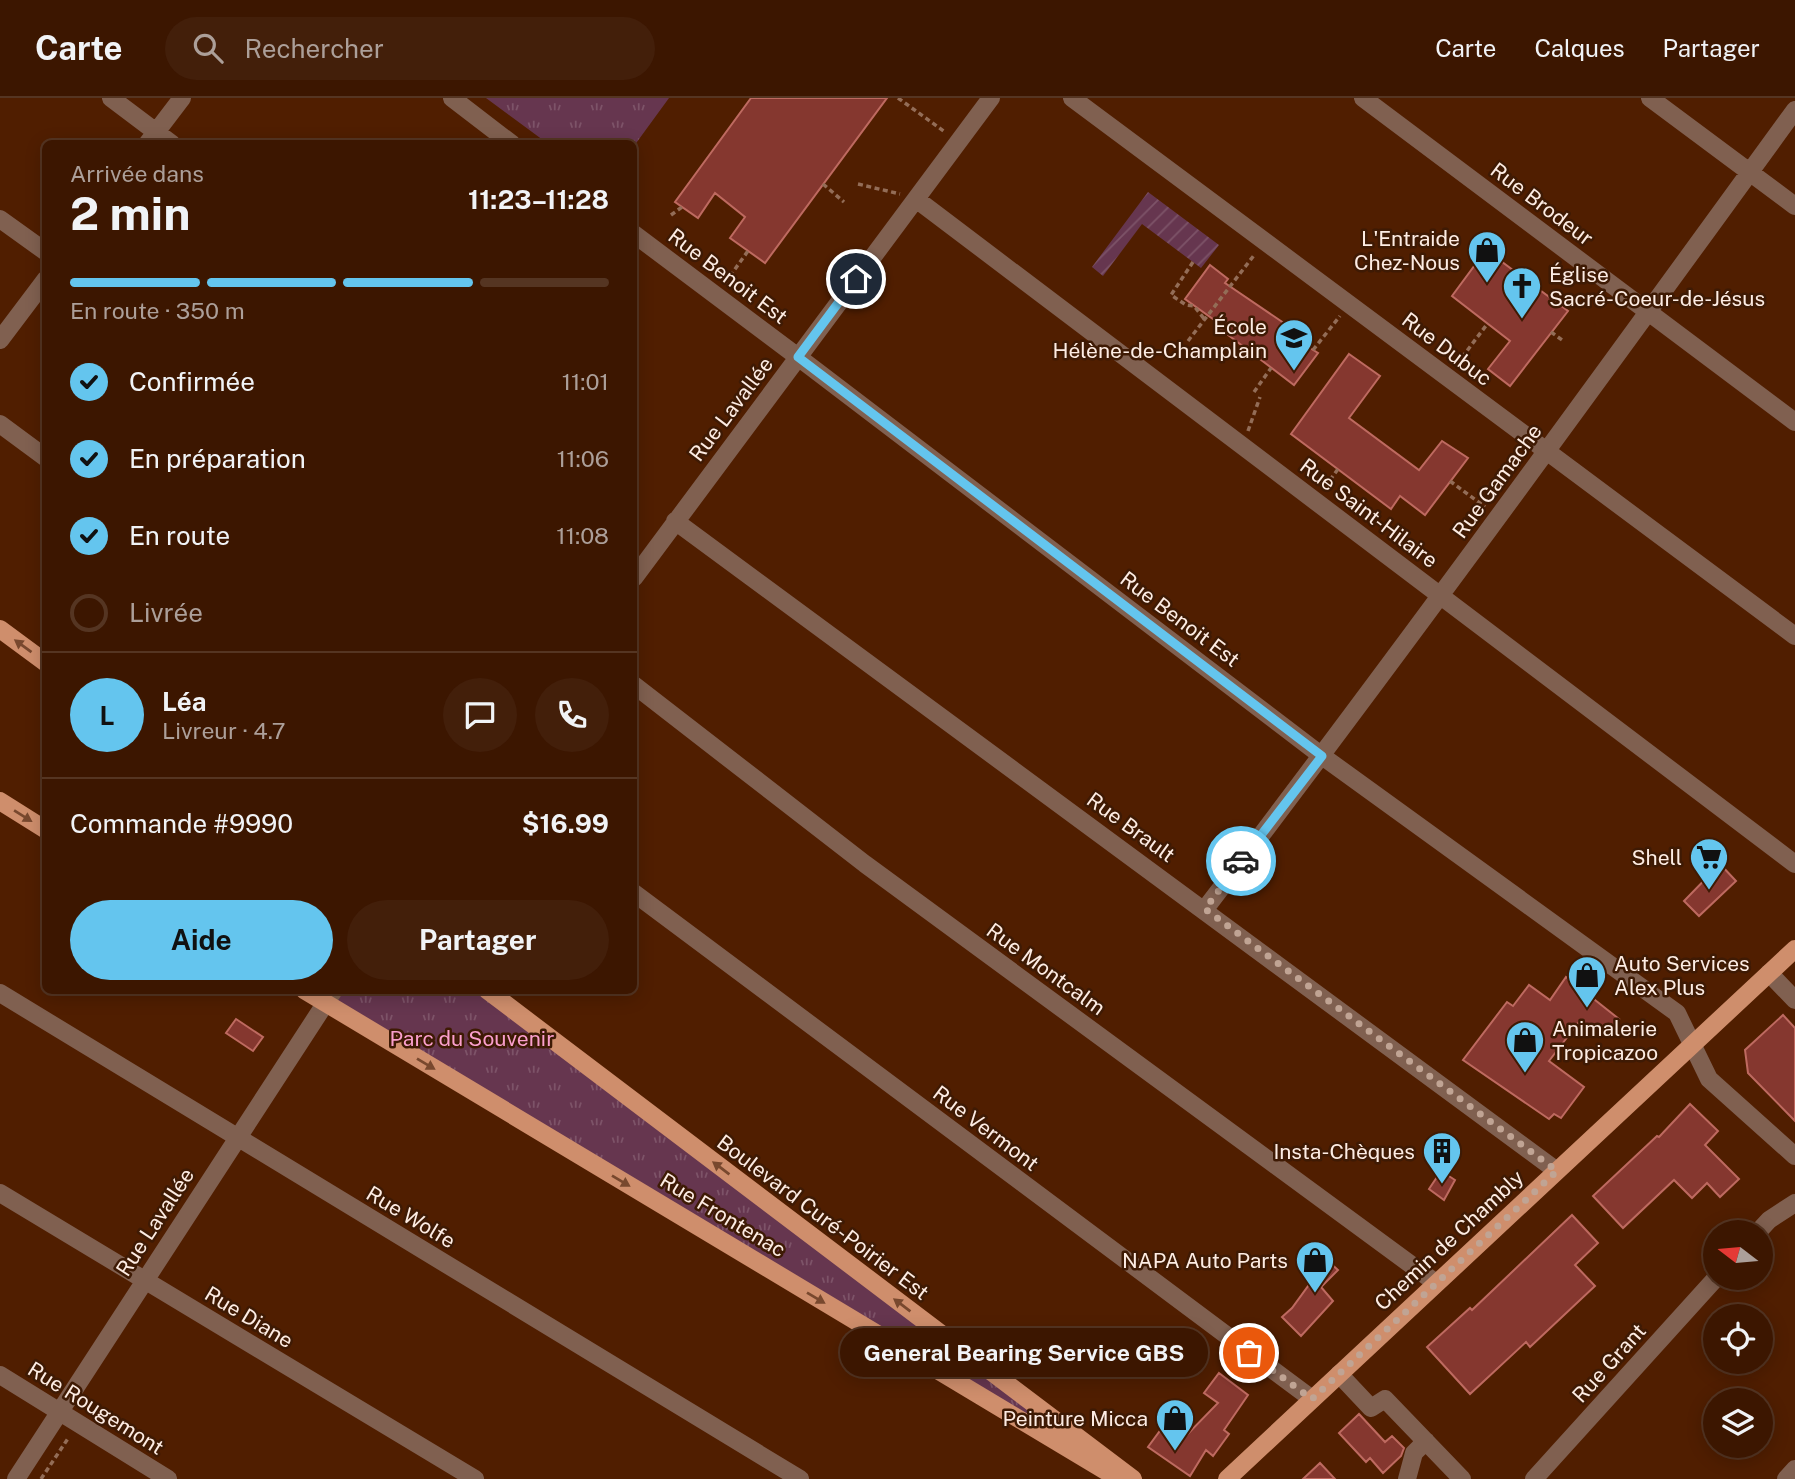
<!DOCTYPE html>
<html lang="fr">
<head>
<meta charset="utf-8">
<style>
  body { margin:0; font-family:"Public Sans",sans-serif; background:#431f0a; color:#f1f3f6; height:100vh; display:flex; flex-direction:column; font-size:26px; white-space:nowrap }
  * { box-sizing:border-box; margin:0 }
  p { font-size:23px; color:#ac9f99 }
  .icon { flex:none; width:38px; height:38px; fill:none; stroke:currentColor; stroke-width:2; stroke-linecap:round; stroke-linejoin:round }
  .map { position:relative; flex:1; overflow:hidden }
  .drawer { position:absolute; left:42px; top:42px; width:595px; height:854px; display:flex; flex-direction:column; background:#3c1600; border-radius:10px; box-shadow:0 4px 18px #0003,0 0 0 2px #553522 }
  .drawer>* { flex:none }
  .needle { width:46px; rotate:286deg }
  .tools { position:absolute; left:1703px; top:1122px; display:grid; gap:14px }
  .tools a { display:grid; place-items:center; width:70px; height:70px; border-radius:50%; background:#3c1600; box-shadow:0 4px 18px #0003,0 0 0 2px #553522; font-size:35px }
  .pin { position:absolute; display:grid; place-items:center; width:60px; height:60px; color:#fff; margin:-30px; border:4px solid #fff; border-radius:50%; box-shadow:0 2px 7px #0007 }
  .courier { position:absolute; display:grid; place-items:center; width:70px; height:70px; margin:-35px; border:5px solid #64c5ee; border-radius:50%; background:#fff; color:#222; box-shadow:0 2px 9px #0007 }
  .bubble { position:absolute; height:49px; border-radius:24px; background:#3c1600; box-shadow:0 4px 18px #0003,0 0 0 2px #553522; font-size:23px; font-weight:700; line-height:49px; text-align:center }
  .overview em { font-style:normal; font-weight:700 }
  .overview div { display:flex; flex-direction:column-reverse }
  .overview { display:flex; align-items:center; justify-content:space-between; height:119px; padding:0 28px }
  h1 { font-size:46px; font-weight:700; line-height:52px }
  .bar { display:grid; grid-template-columns:repeat(4,1fr); gap:10px 7px; align-content:center; height:84px; padding:0 28px }
  .bar i { height:9px; border-radius:5px; background:#553522 }
  .bar .on { background:#64c5ee }
  .bar p { grid-column:span 4 }
  .line { display:flex; align-items:center; gap:18px; padding:0 28px; border-top:2px solid #553522 }
  .line div { flex:1 }
  .round { display:grid; place-items:center; flex:none; width:74px; height:74px; border-radius:37px; background:#431f0a }
  ol { padding:0 28px; list-style:none }
  li { display:flex; align-items:center; gap:21px; height:77px }
  li p { margin-inline-start:auto }
  li .icon { padding:7px; border-radius:50%; background:#64c5ee; color:#111; stroke-width:4 }
  li:last-child { color:#ac9f99 }
  li i { width:38px; height:38px; border:4px solid #553522; border-radius:50% }
  .button { display:flex; gap:14px; margin-top:auto; padding:14px 28px }
  .button a { flex:1; height:80px; border-radius:42px; background:#64c5ee; color:#111; font-size:28px; font-weight:700; line-height:80px; text-align:center }
  .button a+a { background:#431f0a; color:#f1f3f6 }
  header { display:flex; align-items:center; gap:42px; box-sizing:border-box; height:98px; padding:0 35px; background:#3c1600; border-bottom:2px solid #553522 }
  header strong { font-size:33px }
  nav { display:flex; gap:38px; margin-inline-start:auto; font-size:24px }
  .search { width:490px; height:63px; background:#431f0a; display:flex; align-items:center; gap:18px; box-sizing:border-box; padding:0 24px; border-radius:38px; color:#ac9f99; font-size:26px }
  .map>svg:first-child { display:block }
</style>
</head>
<body>
<header>
<strong>Carte</strong>
<div class="search"><svg class="icon" aria-label="search" viewBox="0 0 24 24"><circle cx="10" cy="10" r="6"/><path d="M15 15l6 6"/></svg>Rechercher</div>
<nav><a>Carte</a><a>Calques</a><a>Partager</a></nav>
</header>
<div class="map">
<svg width="1795" height="1381" viewBox="0 0 1795 1381">
  <defs>
    <pattern id="park-tufts" width="24" height="20" patternUnits="userSpaceOnUse" patternTransform="scale(1.75)"><rect width="24" height="20" fill="#66364f"/><path d="M3 7l-1-3M5 7V3M7 7l1-3M15 17l-1-3M17 17v-4M19 17l1-3" fill="none" stroke="#7d5368"/></pattern>
    <pattern id="garden-furrows" width="10" height="10" patternUnits="userSpaceOnUse" patternTransform="scale(1.75)"><rect width="10" height="10" fill="#66364f"/><path d="M-1 1l2-2M0 10L10 0M9 11l2-2" fill="none" stroke="#7d5368"/></pattern>
  </defs>
  <rect width="100%" height="100%" fill="#501e00"/>
  <path fill="url(#park-tufts)" d="M486 0H669L634 48V46L547 45Z
    M334 893H487L1133 1381 325 906Z"/>
  <path fill="url(#garden-furrows)" d="M1148 94 1219 147 1201 170 1142 126 1103 178 1092 169Z"/>
  <path fill="#85372f" stroke="#be6a60" stroke-width="2" d="M751 0H887L765 165 730 140 745 119 715 95 698 120 675 104Z
    M1486 152 1568 213 1510 288 1488 271 1510 243 1452 198Z
    M1210 167 1228 181 1225 185 1297 234 1302 245 1318 255 1294 287 1215 227 1217 224 1185 201Z
    M1349 256 1380 278 1349 320 1419 372 1442 343 1468 360 1425 417 1400 398 1391 411 1291 336Z
    M1720 766 1736 783 1699 818 1684 803Z
    M1566 879 1619 921 1603 937 1579 924 1549 963 1584 989 1561 1020 1554 1016 1549 1021 1463 962 1507 904 1513 908 1529 887 1550 902Z
    M1783 917 1795 930V1023L1748 975 1745 952Z
    M236 921 263 939 253 953 226 935Z
    M1690 1006 1718 1033 1705 1047 1739 1081 1720 1099 1707 1085 1692 1100 1674 1082 1623 1130 1593 1098 1657 1038 1659 1039Z
    M1441 1073 1455 1082 1444 1102 1429 1091Z
    M1572 1117 1598 1145 1575 1167 1595 1188 1530 1249 1526 1244 1470 1296 1427 1249 1470 1210 1472 1212Z
    M1327 1162 1338 1172 1321 1189 1333 1203 1301 1238 1282 1219 1292 1210Z
    M1219 1275 1248 1297 1224 1332 1229 1336 1213 1358 1206 1352 1190 1378 1148 1349 1162 1330 1180 1344 1218 1305 1204 1295Z
    M1359 1316 1385 1344 1392 1338 1404 1350 1401 1358 1383 1375 1370 1360 1366 1364 1339 1335Z
    M1320 1365 1335 1381H1303Z"/>
  <g fill="none" stroke-linecap="round" stroke-linejoin="round">
    <path stroke="#936d57" stroke-width="3.5" stroke-dasharray="5 3.5" stroke-linecap="butt" d="M898 0 945 34
      M823 86 844 104
      M858 86 900 96
      M671 117 682 109
      M1193 164 1171 197 1186 207 1194 208 1205 222
      M725 185 748 153
      M1551 234 1562 242
      M1188 243 1255 156
      M1313 252 1340 218
      M1457 266 1488 225
      M1254 294 1271 270
      M1248 333 1260 299
      M1450 383 1485 409
      M1325 389 1338 371
      M41 1381 69 1339"/>
    <path stroke="#806050" stroke-width="18" d="M111 0 172 46
      M452 0 512 46
      M1072 0 1795 538
      M1363 0 1795 324
      M1650 0 1795 108
      M147 46 182 0
      M916 101 1795 766
      M0 121 46 154
      M634 136 798 259 1322 658 1677 915 1709 981 1795 1058
      M0 242 46 181
      M0 326 46 360
      M675 423 1557 1073
      M634 480 991 0
      M634 587 865 766 1436 1185
      M634 795 1312 1301
      M1205 811C1406 548 1600 280 1795 12
      M1769 875 1795 902
      M0 895 800 1381
      M0 1095 475 1381
      M1758 1134 1769 1122 1795 1105
      M1339 1276 1371 1310 1385 1301 1462 1381
      M0 1277 168 1381
      M16 1381 334 892
      M1407 1381 1414 1355 1426 1343
      M1534 1381 1716 1180
      M1786 1381 1795 1371"/>
    <path stroke="#cf8e6c" stroke-width="18" d="M0 531 46 565
      M0 703 46 732
      M304 892 1119 1381
      M487 892 1133 1381
      M1227 1381 1795 851"/>
  </g>
  <defs><path id="oneway-solid" d="M-6-.8H1V-3.2L6.5 0L1 3.2V.8H-6Z" transform="scale(1.75)"/></defs>
  <g fill="#78482e">
    <use href="#oneway-solid" transform="translate(23 548) rotate(-144)"/>
    <use href="#oneway-solid" transform="translate(23 718) rotate(32)"/>
    <use href="#oneway-solid" transform="translate(426 966) rotate(31)"/>
    <use href="#oneway-solid" transform="translate(721 1070) rotate(-143)"/>
    <use href="#oneway-solid" transform="translate(621 1083) rotate(31)"/>
    <use href="#oneway-solid" transform="translate(816 1200) rotate(31)"/>
    <use href="#oneway-solid" transform="translate(902 1207) rotate(-143)"/>
  </g>
  <g fill="none" stroke-linecap="round" stroke-linejoin="round">
    <path stroke="#c0a494" stroke-width="7" stroke-dasharray="0 12.6" d="M1241 763 1205 811 1557 1073 1312 1301 1249 1255"/>
    <path stroke="#64c5ee" stroke-width="9" d="M856 181 798 259 1322 658 1241 763"/>
  </g>
  <defs>
    <g id="shop-pin" transform="scale(2.0125)"><path d="M0 17L-7.5 6A9.5 9.5 0 1 1 7.5 6Z" fill="#64c5ee" stroke="#3e1a04"/><path d="M-5-2.5h2.3a2.7 3.5 0 0 1 5.4 0H5L5.5 6h-11ZM-1.5-2.5h3a1.5 2.3 0 0 0-3 0Z" fill="#111"/></g>
    <g id="church-pin" transform="scale(2.0125)"><path d="M0 17L-7.5 6A9.5 9.5 0 1 1 7.5 6Z" fill="#64c5ee" stroke="#3e1a04"/><path d="M-1.2-6h2.4v3.5h3.3v2.4h-3.3V6h-2.4V-.1h-3.3v-2.4h3.3Z" fill="#111"/></g>
    <g id="school-pin" transform="scale(2.0125)"><path d="M0 17L-7.5 6A9.5 9.5 0 1 1 7.5 6Z" fill="#64c5ee" stroke="#3e1a04"/><path d="M0-5L7-2L0 1L-7-2ZM-4 1L0 2.5L4 1V4Q0 6-4 4Z" fill="#111"/></g>
    <g id="supermarket-pin" transform="scale(2.0125)"><path d="M0 17L-7.5 6A9.5 9.5 0 1 1 7.5 6Z" fill="#64c5ee" stroke="#3e1a04"/><path d="M-6-5.5h2.5l.6 2H6L4.5 2H-2.5L-4.4-4H-6ZM-1.5 3.2a1.3 1.3 0 1 0 .1 0ZM3 3.2a1.3 1.3 0 1 0 .1 0Z" fill="#111"/></g>
    <g id="building-pin" transform="scale(2.0125)"><path d="M0 17L-7.5 6A9.5 9.5 0 1 1 7.5 6Z" fill="#64c5ee" stroke="#3e1a04"/><path d="M-4-6H4V6H1V3H-1V6H-4ZM-2.5-4.3h1.7v1.8h-1.7ZM.8-4.3h1.7v1.8H.8ZM-2.5-1h1.7V.8h-1.7ZM.8-1h1.7V.8H.8Z" fill="#111"/></g>
  </defs>
  <g fill-rule="evenodd">
    <use href="#shop-pin" x="1487" y="152"/>
    <use href="#church-pin" x="1522" y="188"/>
    <use href="#school-pin" x="1294" y="240"/>
    <use href="#supermarket-pin" x="1709" y="759"/>
    <use href="#shop-pin" x="1587" y="877"/>
    <use href="#shop-pin" x="1525" y="942"/>
    <use href="#building-pin" x="1442" y="1053"/>
    <use href="#shop-pin" x="1315" y="1162"/>
    <use href="#shop-pin" x="1175" y="1320"/>
  </g>
  <g text-anchor="middle" dominant-baseline="central" stroke-width="5" stroke-linejoin="round" paint-order="stroke">
    <g font-size="21" fill="#fdece3" stroke="#3e1a04">
      <text transform="translate(1542 106) rotate(37)">Rue Brodeur</text>
      <text transform="translate(728 178) rotate(37)">Rue Benoit Est</text>
      <text transform="translate(1447 251) rotate(37)">Rue Dubuc</text>
      <text transform="translate(731 311) rotate(-53)">Rue Lavallée</text>
      <text transform="translate(1497 383) rotate(-54)">Rue Gamache</text>
      <text transform="translate(1369 415) rotate(37)">Rue Saint-Hilaire</text>
      <text transform="translate(1180 521) rotate(37)">Rue Benoit Est</text>
      <text transform="translate(1131 729) rotate(36)">Rue Brault</text>
      <text transform="translate(1046 871) rotate(36)">Rue Montcalm</text>
      <text transform="translate(986 1030) rotate(37)">Rue Vermont</text>
      <text transform="translate(723 1117) rotate(31)">Rue Frontenac</text>
      <text transform="translate(411 1119) rotate(31)">Rue Wolfe</text>
      <text transform="translate(823 1119) rotate(37)">Boulevard Curé-Poirier Est</text>
      <text transform="translate(155 1124) rotate(-57)">Rue Lavallée</text>
      <text transform="translate(1449 1142) rotate(-43)">Chemin de Chambly</text>
      <text transform="translate(249 1219) rotate(31)">Rue Diane</text>
      <text transform="translate(1609 1265) rotate(-48)">Rue Grant</text>
      <text transform="translate(96 1310) rotate(32)">Rue Rougemont</text>
    </g>
    <g font-size="21" fill="#fdece3" stroke="#3e1a04" text-anchor="end">
      <text x="1460" y="140">L'Entraide<tspan x="1460" dy="24">Chez-Nous</tspan></text>
      <text x="1549" y="176" text-anchor="start">Église<tspan x="1549" dy="24">Sacré-Coeur-de-Jésus</tspan></text>
      <text x="1267" y="228">École<tspan x="1267" dy="24">Hélène-de-Champlain</tspan></text>
      <text x="1682" y="759">Shell</text>
      <text x="1614" y="865" text-anchor="start">Auto Services<tspan x="1614" dy="24">Alex Plus</tspan></text>
      <text x="1552" y="930" text-anchor="start">Animalerie<tspan x="1552" dy="24">Tropicazoo</tspan></text>
      <text x="1415" y="1053">Insta-Chèques</text>
      <text x="1288" y="1162">NAPA Auto Parts</text>
      <text x="1148" y="1320">Peinture Micca</text>
    </g>
    <g font-size="21" fill="#fa9fcd" stroke="#3e1a04">
      <text x="472" y="940">Parc du Souvenir</text>
    </g>
  </g>
</svg>
<div class="tools">
<a><svg class="needle" viewBox="-14 -14 28 28"><path d="M0-13l5 13h-10z" fill="#e53935"/><path d="M0 13l5-13h-10z" fill="#ac9f99"/></svg></a>
<a><svg class="icon" aria-label="locate" viewBox="0 0 24 24"><circle cx="12" cy="12" r="6"/><path d="M12 2v4M12 18v4M2 12h4M18 12h4"/></svg></a>
<a><svg class="icon" aria-label="layers" viewBox="0 0 24 24"><path d="M12 4l9 5-9 5-9-5zM3 14l9 5 9-5"/></svg></a>
</div>
<div class="pin" style="left:1249px;top:1255px;background:#ea580c"><svg class="icon" aria-label="bag" viewBox="0 0 24 24"><path d="M5 8h14l-1 12H6zM9 8a3 3 0 0 1 6 0"/></svg></div>
<div class="pin" style="left:856px;top:181px;background:#1f2937"><svg class="icon" aria-label="home" viewBox="0 0 24 24"><path d="M3 11l9-7 9 7M6 9v11h12V9"/></svg></div>
<div class="courier" style="left:1241px;top:763px"><svg class="icon" aria-label="car" viewBox="0 0 24 24"><path d="M5 17H2v-5l4-1 3-4h7l3 4 3 1v5h-3M9 17h6M6 11h13"/><circle cx="7" cy="17" r="2"/><circle cx="17" cy="17" r="2"/></svg></div>
<div class="bubble" style="left:840px;top:1230px;width:368px">General Bearing Service GBS</div>
<section class="drawer">
<div class="overview"><div><h1>2 min</h1><p>Arrivée dans</p></div><em>11:23–11:28</em></div>
<div class="bar"><i class="on"></i><i class="on"></i><i class="on"></i><i></i><p>En route · 350 m</p></div>
<ol>
<li><svg class="icon" aria-label="check" viewBox="0 0 24 24"><path d="M5 12l5 5 9-10"/></svg>Confirmée<p>11:01</p></li>
<li><svg class="icon" aria-label="check" viewBox="0 0 24 24"><path d="M5 12l5 5 9-10"/></svg>En préparation<p>11:06</p></li>
<li><svg class="icon" aria-label="check" viewBox="0 0 24 24"><path d="M5 12l5 5 9-10"/></svg>En route<p>11:08</p></li>
<li><i></i>Livrée</li>
</ol>
<div class="line" style="height:126px"><b class="round" style="background:#64c5ee;color:#111">L</b><div><b>Léa</b><p>Livreur · 4.7</p></div><a class="round"><svg class="icon" aria-label="chat" viewBox="0 0 24 24"><path d="M4 5h16v11H9l-5 4z"/></svg></a><a class="round"><svg class="icon" aria-label="phone" viewBox="0 0 24 24"><path d="M5 4h4l2 5-3 2q2 4 5 5l2-3 5 2v4C11 20 4 13 5 4z"/></svg></a></div>
<div class="line" style="height:91px"><div>Commande #9990</div><b>$16.99</b></div>
<div class="button"><a>Aide</a><a>Partager</a></div>
</section>
</div>
</body>
</html>
